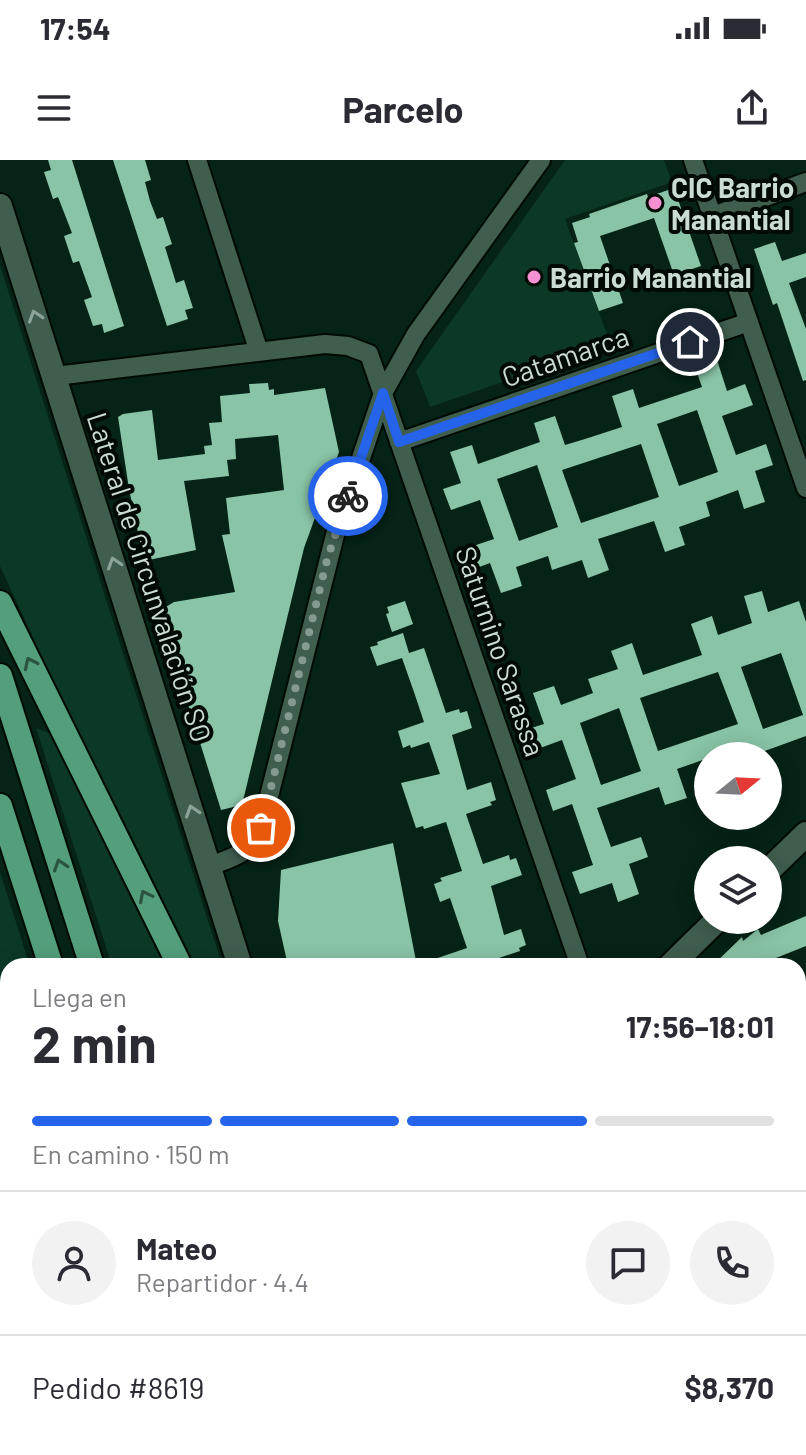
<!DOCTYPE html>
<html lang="es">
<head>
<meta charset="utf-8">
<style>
  body { margin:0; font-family:Barlow,sans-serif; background:#f2f2f3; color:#2b2b33; height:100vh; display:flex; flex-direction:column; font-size:30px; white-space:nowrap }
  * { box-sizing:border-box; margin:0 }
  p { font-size:26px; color:#7c7c81 }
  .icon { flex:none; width:44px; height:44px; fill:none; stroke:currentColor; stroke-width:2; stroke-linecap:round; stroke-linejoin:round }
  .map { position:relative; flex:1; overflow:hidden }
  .panel { position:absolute; left:0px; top:798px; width:806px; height:498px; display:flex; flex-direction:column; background:#fff; border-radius:24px 24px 0 0; box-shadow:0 4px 20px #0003 }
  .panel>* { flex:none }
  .needle { width:52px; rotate:72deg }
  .buttons { position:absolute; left:694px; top:582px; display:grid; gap:16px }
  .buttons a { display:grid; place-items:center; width:88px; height:88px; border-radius:50%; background:#fff; box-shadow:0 4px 20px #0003; font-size:40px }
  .pin { position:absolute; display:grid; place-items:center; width:68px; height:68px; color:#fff; margin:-34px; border:4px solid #fff; border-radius:50%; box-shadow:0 2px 8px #0007 }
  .courier { position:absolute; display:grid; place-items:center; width:80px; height:80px; margin:-40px; border:6px solid #2563eb; border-radius:50%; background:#fff; color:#222; box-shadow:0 2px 10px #0007 }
  .overview em { font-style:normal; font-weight:700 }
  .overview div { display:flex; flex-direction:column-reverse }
  .overview { display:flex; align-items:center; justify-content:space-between; height:136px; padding:0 32px }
  h1 { font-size:52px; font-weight:700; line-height:60px }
  .bar { display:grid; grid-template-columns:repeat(4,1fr); gap:12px 8px; align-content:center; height:96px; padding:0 32px }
  .bar i { height:10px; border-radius:6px; background:#e1e1e2 }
  .bar .current { background:#2563eb }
  .bar p { grid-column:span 4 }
  .line { display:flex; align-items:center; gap:20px; padding:0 32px; border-top:2px solid #e1e1e2 }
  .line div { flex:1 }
  .round { display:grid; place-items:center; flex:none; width:84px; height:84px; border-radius:42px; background:#f2f2f3 }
  .status { display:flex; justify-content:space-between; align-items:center; height:56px; padding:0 40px; background:#fff; direction:ltr }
  .status svg { height:22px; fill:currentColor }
  header { display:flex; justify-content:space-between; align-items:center; height:104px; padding:0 32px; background:#fff; font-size:36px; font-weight:700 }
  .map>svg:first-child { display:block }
</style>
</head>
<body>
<div class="status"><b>17:54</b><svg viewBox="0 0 49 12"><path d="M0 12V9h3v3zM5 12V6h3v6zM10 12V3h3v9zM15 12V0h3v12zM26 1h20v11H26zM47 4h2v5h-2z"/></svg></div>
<header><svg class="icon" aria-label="menu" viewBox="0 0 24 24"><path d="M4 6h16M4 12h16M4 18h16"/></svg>Parcelo<svg class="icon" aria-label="share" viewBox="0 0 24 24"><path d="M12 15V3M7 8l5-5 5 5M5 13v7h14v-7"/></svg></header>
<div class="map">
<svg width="806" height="1295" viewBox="0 0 806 1295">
  <rect width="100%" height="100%" fill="#052316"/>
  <path fill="#0c3826" d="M565 0H664L672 22 565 59 611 185 430 247 416 211Z
    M0 105 208 761 223 806H196L47 508 0 406Z
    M36 568 51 574 68 604 169 806H112Z
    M0 712 30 806H8V924L0 871Z
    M65 1288H184L187 1295H67Z
    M265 1288H378L379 1295H267Z"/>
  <path fill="#89c4a6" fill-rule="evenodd" d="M48 0H72L124 166 104 173 102 164 93 166 84 140 92 137 79 101 73 103 64 76 72 73 58 37 53 39 44 12 51 10Z
    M113 0H145L151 20 145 22 150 41 157 59 163 57 172 84 165 87 176 123 184 120 193 148 185 150 188 159 167 166Z
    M674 28 701 106 674 115 654 58 600 76 623 143 599 151 574 83 578 82 572 63 590 57 589 54 647 34 648 37Z
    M775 82 782 101 806 93V117L789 123 806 169V220L803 221 777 143 773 145 754 89Z
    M717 200 727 231 745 224 753 245 722 256 736 295 766 284 773 305 755 311 765 342 744 349 738 330 706 342 710 356 679 367 685 385 665 392 654 361 598 379 609 410 588 418 582 400 552 410 548 396 516 407 522 426 501 433 490 403 471 410 464 389 494 379 480 340 451 350 443 329 461 323 450 292 472 285 478 304 540 282 534 263 555 256 565 285 585 279 622 267 612 236 633 229 639 248 702 227 695 207ZM697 250 718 312 679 326 657 264ZM641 284 659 337 581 363 562 310ZM537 305 558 367 519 381 497 319Z
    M268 223 269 230 274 229V235L325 228 339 292 304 388 242 645 221 650 159 451 174 442 235 432 222 375 230 374 226 338 284 330 278 275 235 279 236 299 227 300 229 316 184 321 196 390 144 401 129 329 118 257 123 254 152 250 158 300 205 294 204 286 212 285 209 263 222 262 220 236 250 233 249 224Z
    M762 431 768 452 799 441 806 462V576L751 596H737L734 589 677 609 687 638 665 645 659 627 597 648 611 687 641 677 648 697 629 704 639 734 618 742 612 723 580 734 572 712 593 705 572 644 553 651 546 630 576 619 562 580 532 591 525 570 544 564 533 533 554 526 561 545 593 533 588 519 618 509 611 491 632 483 643 515 702 495 691 464 712 456 718 475 752 463 744 436ZM781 493 803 555 763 569 741 507ZM718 512 738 564 658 591 640 538ZM619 548 641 611 601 625 580 563Z
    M405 441 413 464 392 472 386 454 389 453 387 447Z
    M403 473 409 493 424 488 446 553 459 549 460 553 467 551 472 568 452 575 467 630 491 622 496 640 490 642 492 645 466 654 483 704 509 695 510 700 516 698 522 715 491 726 504 775 521 769 526 785 519 788 520 791 496 799 498 806H423V803L467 788 450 738 440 742 434 724 442 721 440 718 462 711 446 662 424 669 423 666 416 668 401 623 440 614 429 582 411 588 410 585 403 588 398 571 424 562 415 535 402 498 377 506 370 487 378 485 377 482Z
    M393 683 417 806H288L278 761 281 710Z
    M806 756V786L771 800 773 806H712L742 777 743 781 758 769 761 775Z"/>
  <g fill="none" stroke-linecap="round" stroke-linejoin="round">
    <g stroke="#000b04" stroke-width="22">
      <path id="minor" d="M197 0 259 192
        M693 0 806 328
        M713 56 806 22
        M55 216 325 184 348 186 369 194 580 806
        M399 282 749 162
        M209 706C233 698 251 693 261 668L335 375 383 233 416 174 541 0
        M798 1174 806 1171
        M505 1295 522 1288"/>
    </g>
    <g stroke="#000b04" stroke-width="28">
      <path id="tertiary" d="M0 46 240 806
        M768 711 806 674
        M670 806 717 760
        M0 1136 8 1162
        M394 1288 396 1295"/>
    </g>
    <g stroke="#000b04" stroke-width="28">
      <path id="motorway" d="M0 443 180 806
        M0 516 92 806
        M0 646 51 806
        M0 926 8 978
        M48 1288 49 1295
        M204 1288 206 1295
        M245 1288 247 1295"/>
    </g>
    <use href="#minor" stroke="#3f5e4e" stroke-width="18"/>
    <use href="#tertiary" stroke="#3f5e4e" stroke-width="24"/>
    <use href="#motorway" stroke="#549f7b" stroke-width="24"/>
  </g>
  <defs><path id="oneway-chevron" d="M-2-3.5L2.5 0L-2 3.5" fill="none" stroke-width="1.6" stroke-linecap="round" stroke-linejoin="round" transform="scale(2)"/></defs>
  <g stroke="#8ca397">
    <use href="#oneway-chevron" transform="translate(35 156) rotate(-108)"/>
    <use href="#oneway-chevron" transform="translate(114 403) rotate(-108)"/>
    <use href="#oneway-chevron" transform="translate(192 651) rotate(-108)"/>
  </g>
  <g stroke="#2b5440">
    <use href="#oneway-chevron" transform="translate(30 503) rotate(-116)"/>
    <use href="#oneway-chevron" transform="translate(60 705) rotate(-108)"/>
    <use href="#oneway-chevron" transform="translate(145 736) rotate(-117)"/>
  </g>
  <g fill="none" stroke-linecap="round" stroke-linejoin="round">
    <path stroke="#869b90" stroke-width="8" stroke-dasharray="0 14.4" d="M261 668 327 400 348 336"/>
    <path stroke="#2563eb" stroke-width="10" d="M348 336 383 233 399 282 690 182"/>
  </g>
  <g fill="#f590d1" stroke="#020a05" stroke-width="3">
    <circle cx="655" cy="43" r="8"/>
    <circle cx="534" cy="117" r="8"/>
  </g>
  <g text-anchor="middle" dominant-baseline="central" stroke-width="8" stroke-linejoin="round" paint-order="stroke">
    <g font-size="28" font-weight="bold" fill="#cbdcd2" stroke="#020a05" text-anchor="start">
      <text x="671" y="27">CIC Barrio<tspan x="671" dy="32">Manantial</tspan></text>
      <text x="550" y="117">Barrio Manantial</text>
    </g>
    <g font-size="28" fill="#cbdcd2" stroke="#020a05">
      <text transform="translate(565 196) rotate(-19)">Catamarca</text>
      <text transform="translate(150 417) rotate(72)">Lateral de Circunvalación SO</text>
      <text transform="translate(501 491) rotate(71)">Saturnino Sarassa</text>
    </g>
  </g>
</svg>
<div class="buttons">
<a><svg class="needle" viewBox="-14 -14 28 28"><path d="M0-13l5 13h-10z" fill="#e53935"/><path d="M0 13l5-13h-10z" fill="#7c7c81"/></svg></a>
<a><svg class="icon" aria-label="layers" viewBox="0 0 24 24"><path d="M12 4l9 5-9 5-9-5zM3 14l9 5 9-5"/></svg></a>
</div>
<div class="pin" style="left:261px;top:668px;background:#ea580c"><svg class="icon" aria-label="bag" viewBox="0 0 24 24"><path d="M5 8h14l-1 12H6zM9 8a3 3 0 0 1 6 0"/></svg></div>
<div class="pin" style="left:690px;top:182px;background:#1f2937"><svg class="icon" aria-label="home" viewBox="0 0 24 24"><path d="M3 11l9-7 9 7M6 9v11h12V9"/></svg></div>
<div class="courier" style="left:348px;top:336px"><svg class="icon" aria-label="bike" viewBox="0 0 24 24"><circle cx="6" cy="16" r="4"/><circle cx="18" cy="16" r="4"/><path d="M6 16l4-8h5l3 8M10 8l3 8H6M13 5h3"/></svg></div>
<section class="panel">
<div class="overview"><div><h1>2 min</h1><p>Llega en</p></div><em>17:56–18:01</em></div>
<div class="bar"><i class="current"></i><i class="current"></i><i class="current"></i><i></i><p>En camino · 150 m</p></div>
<div class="line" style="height:144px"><a class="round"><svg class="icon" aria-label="person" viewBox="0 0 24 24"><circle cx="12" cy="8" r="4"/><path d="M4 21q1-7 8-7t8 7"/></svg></a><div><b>Mateo</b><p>Repartidor · 4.4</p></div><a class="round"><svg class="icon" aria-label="chat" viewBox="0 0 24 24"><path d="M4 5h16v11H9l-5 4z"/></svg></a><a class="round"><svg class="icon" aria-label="phone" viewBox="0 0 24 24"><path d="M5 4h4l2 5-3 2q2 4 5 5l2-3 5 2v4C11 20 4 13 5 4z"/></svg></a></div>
<div class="line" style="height:104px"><div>Pedido #8619</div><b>$8,370</b></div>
</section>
</div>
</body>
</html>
